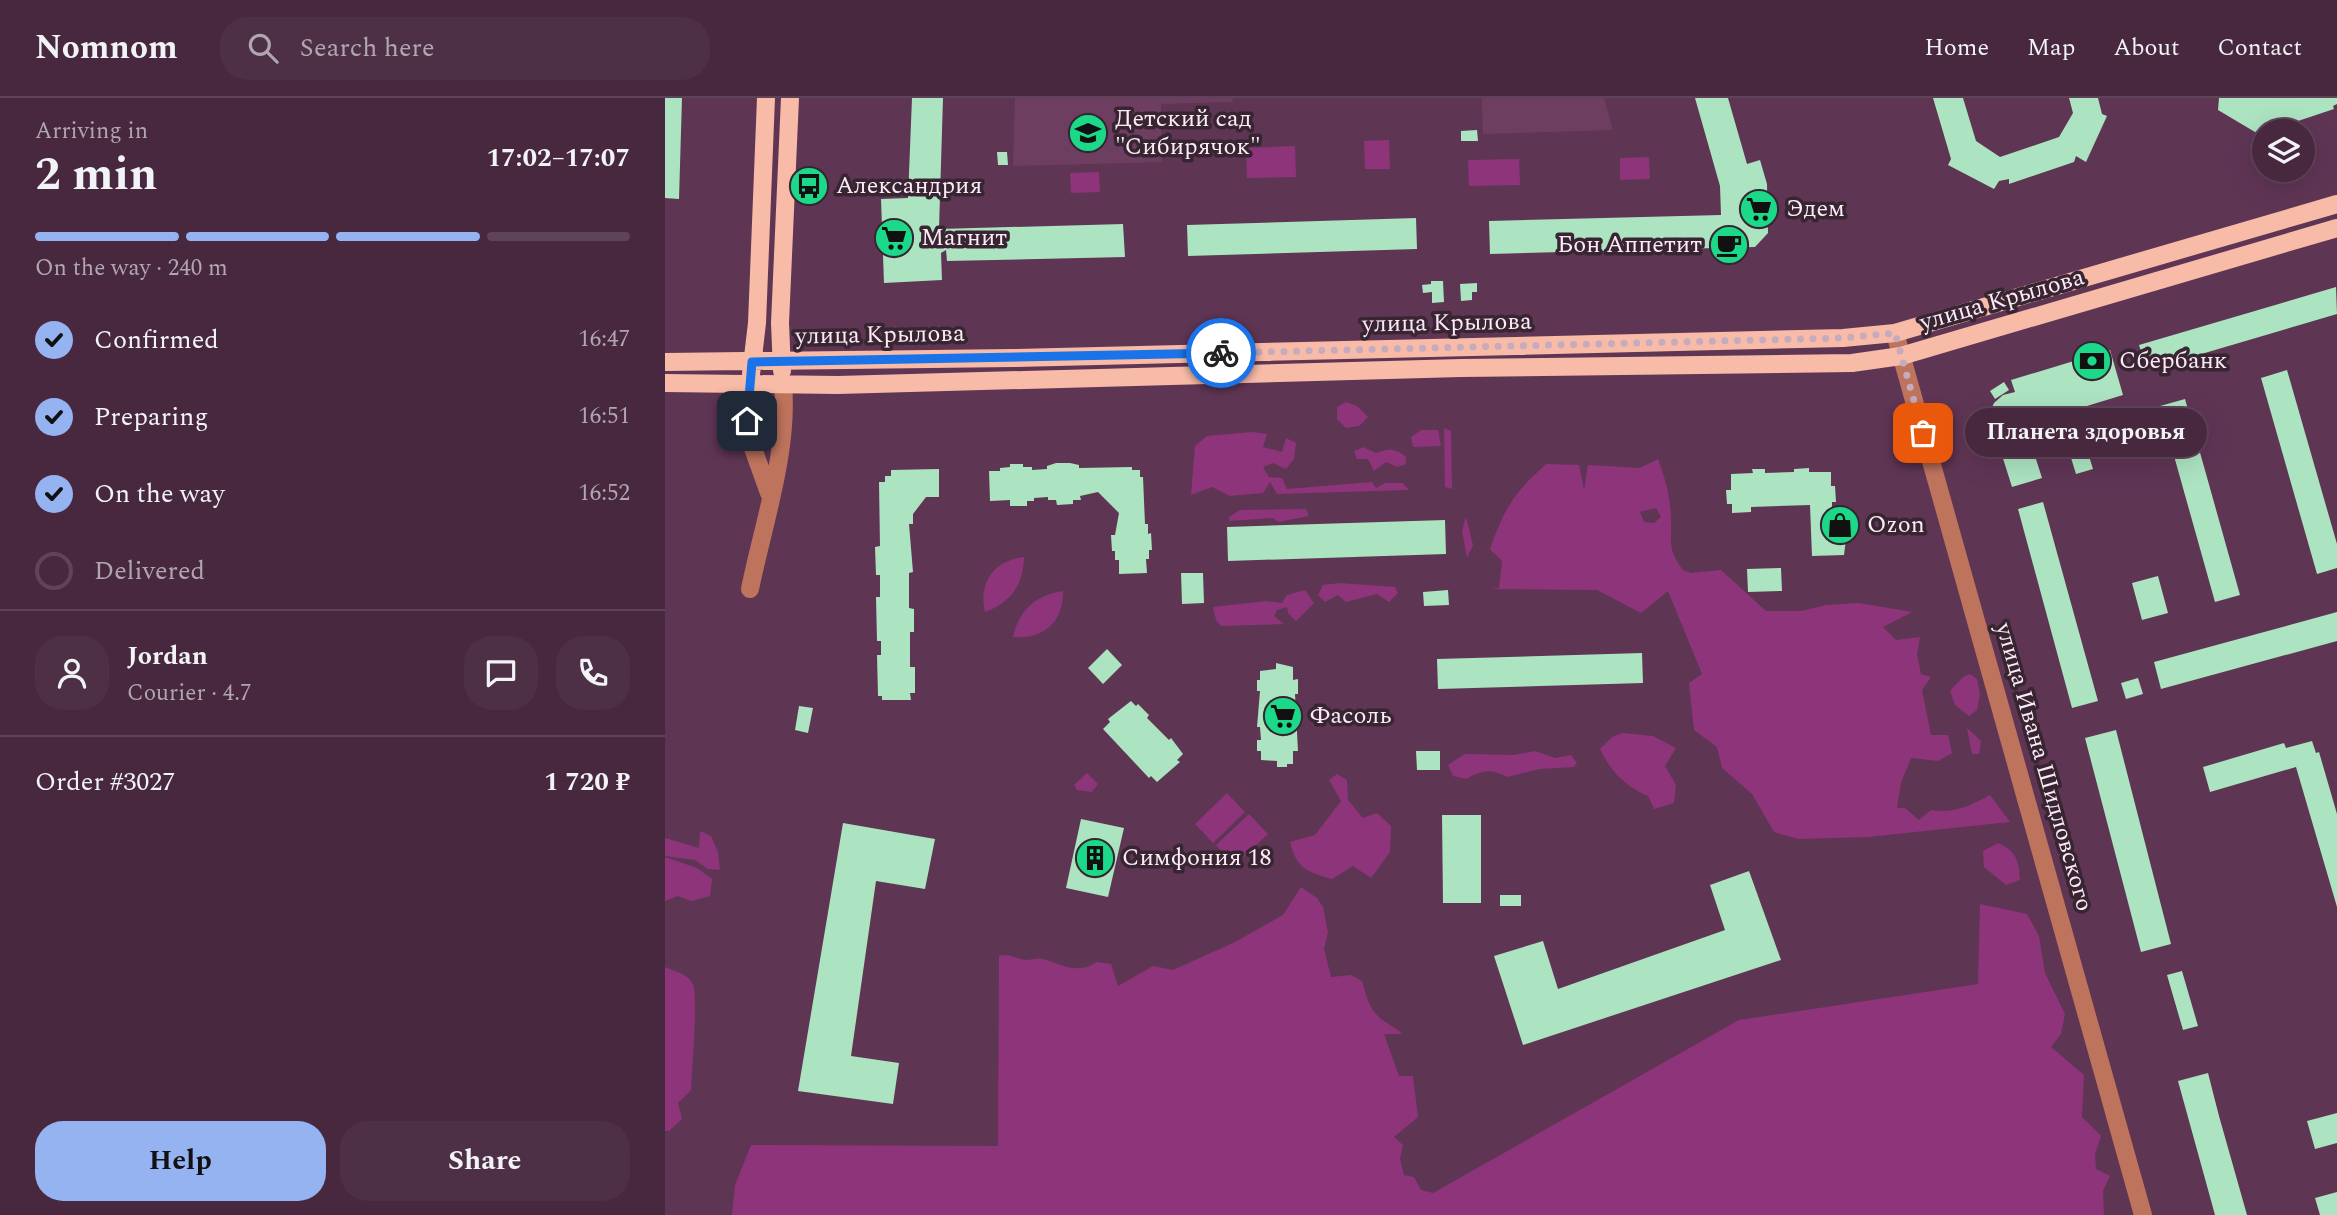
<!DOCTYPE html>
<html lang="en">
<head>
<meta charset="utf-8">
<style>
  body { margin:0; font-family:Spectral,serif; background:#4e3046; color:#f1f3f6; height:100vh; display:flex; flex-direction:column; font-size:26px; white-space:nowrap }
  * { box-sizing:border-box; margin:0 }
  p { font-size:23px; color:#b0a6b0 }
  .icon { flex:none; width:38px; height:38px; fill:none; stroke:currentColor; stroke-width:2; stroke-linecap:round; stroke-linejoin:round }
  .map { position:relative; flex:1; overflow:hidden }
  .panel { display:flex; flex-direction:column; background:#47283f; width:665px }
  .panel>* { flex:none }
  .fabs { position:absolute; left:1587px; top:21px; display:grid; gap:14px }
  .fabs a { display:grid; place-items:center; width:63px; height:63px; border-radius:50%; background:#47283f; box-shadow:0 7px 28px #0002,0 0 0 2px #5f4459; font-size:35px }
  .pin { position:absolute; display:grid; place-items:center; width:60px; height:60px; color:#fff; margin:-30px; border-radius:14px; box-shadow:0 4px 10px #0006 }
  .courier { position:absolute; display:grid; place-items:center; width:70px; height:70px; margin:-35px; border:5px solid #1a73e8; border-radius:50%; background:#fff; color:#222; box-shadow:0 2px 9px #0007 }
  .bubble { position:absolute; height:49px; border-radius:24px; background:#47283f; box-shadow:0 7px 28px #0002,0 0 0 2px #5f4459; font-size:23px; font-weight:700; line-height:49px; text-align:center }
  .headline em { font-style:normal; font-weight:700 }
  .headline div { display:flex; flex-direction:column-reverse }
  .headline { display:flex; align-items:center; justify-content:space-between; height:119px; padding:0 35px }
  h1 { font-size:46px; font-weight:700; line-height:52px }
  .bar { display:grid; grid-template-columns:repeat(4,1fr); gap:10px 7px; align-content:center; height:84px; padding:0 35px }
  .bar i { height:9px; border-radius:5px; background:#5f4459 }
  .bar .on { background:#95b2f1 }
  .bar p { grid-column:span 4 }
  .line { display:flex; align-items:center; gap:18px; padding:0 35px; border-top:2px solid #5f4459 }
  .line div { flex:1 }
  .round { display:grid; place-items:center; flex:none; width:74px; height:74px; border-radius:28px; background:#4e3046 }
  ol { padding:0 35px; list-style:none }
  li { display:flex; align-items:center; gap:21px; height:77px }
  li p { margin-inline-start:auto }
  li .icon { padding:7px; border-radius:50%; background:#95b2f1; color:#111; stroke-width:4 }
  li:last-child { color:#b0a6b0 }
  li i { width:38px; height:38px; border:4px solid #5f4459; border-radius:50% }
  .primary-button { display:flex; gap:14px; margin-top:auto; padding:14px 35px }
  .primary-button a { flex:1; height:80px; border-radius:28px; background:#95b2f1; color:#111; font-size:28px; font-weight:700; line-height:80px; text-align:center }
  .primary-button a+a { background:#4e3046; color:#f1f3f6 }
  header { display:flex; align-items:center; gap:42px; box-sizing:border-box; height:98px; padding:0 35px; background:#47283f; border-bottom:2px solid #5f4459 }
  header strong { font-size:33px }
  nav { display:flex; gap:38px; margin-inline-start:auto; font-size:24px }
  .search { width:490px; height:63px; background:#4e3046; display:flex; align-items:center; gap:18px; box-sizing:border-box; padding:0 24px; border-radius:28px; color:#b0a6b0; font-size:26px }
  main { display:flex; flex:1; min-height:0 }
  .map>svg:first-child { display:block }
</style>
</head>
<body>
<header>
<strong>Nomnom</strong>
<div class="search"><svg class="icon" aria-label="search" viewBox="0 0 24 24"><circle cx="10" cy="10" r="6"/><path d="M15 15l6 6"/></svg>Search here</div>
<nav><a>Home</a><a>Map</a><a>About</a><a>Contact</a></nav>
</header>
<main>
<section class="panel">
<div class="headline"><div><h1>2 min</h1><p>Arriving in</p></div><em>17:02–17:07</em></div>
<div class="bar"><i class="on"></i><i class="on"></i><i class="on"></i><i></i><p>On the way · 240 m</p></div>
<ol>
<li><svg class="icon" aria-label="check" viewBox="0 0 24 24"><path d="M5 12l5 5 9-10"/></svg>Confirmed<p>16:47</p></li>
<li><svg class="icon" aria-label="check" viewBox="0 0 24 24"><path d="M5 12l5 5 9-10"/></svg>Preparing<p>16:51</p></li>
<li><svg class="icon" aria-label="check" viewBox="0 0 24 24"><path d="M5 12l5 5 9-10"/></svg>On the way<p>16:52</p></li>
<li><i></i>Delivered</li>
</ol>
<div class="line" style="height:126px"><a class="round"><svg class="icon" aria-label="person" viewBox="0 0 24 24"><circle cx="12" cy="8" r="4"/><path d="M4 21q1-7 8-7t8 7"/></svg></a><div><b>Jordan</b><p>Courier · 4.7</p></div><a class="round"><svg class="icon" aria-label="chat" viewBox="0 0 24 24"><path d="M4 5h16v11H9l-5 4z"/></svg></a><a class="round"><svg class="icon" aria-label="phone" viewBox="0 0 24 24"><path d="M5 4h4l2 5-3 2q2 4 5 5l2-3 5 2v4C11 20 4 13 5 4z"/></svg></a></div>
<div class="line" style="height:91px"><div>Order #3027</div><b>1 720 ₽</b></div>
<div class="primary-button"><a>Help</a><a>Share</a></div>
</section>
<div class="map">
<svg width="1672" height="1117" viewBox="0 0 1672 1117">
  <rect width="100%" height="100%" fill="#5f3554"/>
  <path fill="#6d3e60" d="M350 0H569L566 4 496 6 497 64 348 68Z
    M817 0H939L948 32 818 36Z"/>
  <path fill="#8e347a" fill-rule="evenodd" d="M724 42 725 71H700L699 43Z
    M630 48 631 79 582 80 581 50Z
    M984 59 985 81 955 82V60Z
    M854 61 855 87 804 88 803 62Z
    M434 74 435 94 406 95 405 75Z
    M681 304 692 308 703 319 694 328 681 330 672 321V309Z
    M779 330 786 333 787 391 780 389Z
    M756 332H773L776 348 748 349 746 339Z
    M587 334 602 336 598 349 617 354 621 340 631 345 629 361 621 371 608 365 598 369 604 379 617 380 622 391 707 384 711 390 720 385H738L744 392 612 396 605 384 598 395 565 398 547 389 526 397 530 348 542 338Z
    M698 349 711 355C723 350 731 350 741 359V366L732 369 721 364 709 373 703 361H692L689 353Z
    M993 361C1000 380 1006 400 1006 421 1007 446 1002 450 1018 472L1026 475 1056 472 1101 513H1136L1161 507 1194 505 1247 514 1218 529 1231 542 1255 539 1252 556 1256 576 1266 579 1257 592 1266 637H1283L1287 655 1273 663 1246 660 1236 685 1232 710H1240L1254 722 1266 712C1289 716 1305 708 1325 697L1345 724 1203 739 1133 741 1109 734 1087 696 1057 670 1052 649 1029 632 1024 585 1037 576 1003 493 976 515 932 492 824 491 834 490 837 463 825 451C840 409 848 396 881 366L914 367 919 392 923 367 975 370ZM991 410 996 419 989 425 979 424 975 414Z
    M641 411 644 418 613 424 608 420 564 423V419L575 412Z
    M801 419 808 447 802 460 797 433Z
    M359 459C359 486 345 505 320 514 313 485 329 462 359 459Z
    M675 485 730 489 733 495 724 504 712 496 681 504 673 497 660 504 653 497 658 487Z
    M640 492 649 505 631 523 623 515 622 509 612 512 609 518 619 526 556 528 551 522 548 509 601 503 617 505 622 497Z
    M398 493C399 524 378 542 348 539 354 512 371 497 398 493Z
    M1305 576 1312 581 1315 596 1312 612 1304 618 1290 607 1285 593 1298 579Z
    M1302 630 1316 643 1314 656H1307Z
    M958 635 988 638 1011 650 1000 668 1011 687 1009 705 989 711 983 698C961 689 945 673 935 651L947 639Z
    M870 653 890 660 906 657 912 665 909 669 874 671 842 679C826 670 817 672 801 681L788 678 783 667 800 656 848 657Z
    M422 675 433 686 427 694 412 692 409 687Z
    M672 676 682 682 683 702 698 720 712 715 726 728 725 754 706 780 688 768 667 781C642 774 632 771 625 744L650 737 676 703 664 682Z
    M562 695 580 714 548 745 530 726Z
    M584 716 603 736 570 767 551 747Z
    M35 733 46 738 53 754 55 772 43 771 30 762 0 758V740L34 750Z
    M1333 745C1351 753 1354 762 1355 782L1341 787 1319 769 1318 753Z
    M0 759 32 770 47 781 45 798 26 803 13 798 0 803Z
    M636 789 652 800 658 809 663 835 659 851 666 879 686 877 697 883C701 896 703 909 714 919 721 926 730 928 737 936H719L734 978H748L753 1019 729 1039 738 1047 735 1061 739 1077 749 1079 756 1092 768 1095 1074 922 1313 886 1315 806 1362 816 1374 838 1380 875 1400 916 1396 936 1386 949 1419 977 1417 1019 1436 1038 1430 1056 1431 1071 1445 1078 1438 1093 1439 1117H67L70 1087 86 1047 333 1048 334 858C344 855 347 859 356 861 363 864 371 859 378 861 399 867 412 877 432 864L446 866 453 888 488 868 508 872 568 845 618 817Z
    M0 869C9 873 23 876 28 886 33 900 27 973 26 992L13 1005 17 1021 4 1033H0Z"/>
  <path fill="#ace3c1" d="M0 0H17L14 101 0 100Z
    M247 0H278L274 131 458 126 460 159 282 163 281 152 276 155 277 182 219 185 216 101 243 100Z
    M1030 0H1063L1082 66 1095 62 1102 86 1103 135 1090 149 825 156 824 123 1056 117 1055 88Z
    M1268 0H1298L1311 43 1335 59 1394 39 1408 15 1404 0H1433L1437 16 1442 18 1421 64 1411 58 1409 64 1344 86V81L1334 83 1329 91 1283 67 1286 61Z
    M1554 0H1672V6L1668 8 1669 11 1606 32 1601 28 1595 37 1553 12Z
    M812 32 813 43H796V33Z
    M332 54H342L343 67H333Z
    M751 120 752 151 523 158 522 127Z
    M766 183H778L779 204 767 205V194L758 195 757 187 766 186Z
    M812 185V194H807V202L796 203 795 186Z
    M1671 189 1672 216 1482 272 1474 247Z
    M1445 252 1458 297 1360 327 1377 380 1347 389 1324 316 1329 305 1338 297 1350 294 1346 282Z
    M1622 272 1672 446V470L1652 476 1596 280Z
    M1339 284 1344 292 1330 301 1325 293Z
    M1520 301 1575 497 1550 504 1495 308Z
    M1420 345 1428 371 1411 376 1403 350Z
    M391 365H405L414 367V370L467 369V372H475V379H478L480 426H483V436L486 435 487 452H484V461H481L482 475 454 476V462H450V453H447L446 437H450L454 415 433 394 415 398 416 402H408V406L392 407 391 402H383V399L369 400V403H362V408H345V402L325 403 324 373H335V370L345 369V366H358V369H367V372L382 371V368Z
    M1144 370V374H1166V388H1170L1171 404H1167V410H1177L1178 426 1183 425 1179 457 1147 458 1145 407 1086 409V414L1067 415V406H1062L1061 392H1066V376L1088 375 1087 371H1100V375L1129 374V371Z
    M274 371V399H261L248 416V426H244L248 474 244 475V510L249 511V534H245V569H250V595H245L246 602H217V598H213L212 557H216V543H212L211 499H215V477H211L210 449 215 448 214 384H220V378H226V372Z
    M1378 404 1433 603 1407 610 1353 411Z
    M780 422 781 456 563 463 562 429Z
    M1116 470 1117 493 1083 494 1082 471Z
    M516 475H538L539 505 517 506Z
    M1493 478 1503 515 1477 522 1467 485Z
    M783 492 784 507 759 508 758 494Z
    M1672 514V543L1496 591 1489 564Z
    M442 551 457 567 438 586 423 570Z
    M977 555 978 585 773 591 772 561Z
    M611 565 628 569V582L633 581V596H630L633 653H628V666H622V669H612V663L596 662V653H592V642H596L595 629H592L595 593H592V582H595V573L611 571Z
    M1473 580 1478 596 1461 601 1456 585Z
    M466 603 471 608 473 606 484 617 482 620 504 642 506 640 518 656 512 662 515 664 492 684 486 678 484 680 438 631 445 624 443 621Z
    M134 608 148 610 143 635 130 632Z
    M1451 632 1506 846 1476 854 1420 640Z
    M1647 643 1651 655 1654 654 1672 716V809L1631 669 1545 694 1538 669 1619 645 1621 650Z
    M751 653H775V672H752Z
    M777 717H816V805H778Z
    M416 721 459 730 443 799 401 790Z
    M178 725 270 741 260 791 211 783 186 958 234 965 228 1006 133 993Z
    M1084 773 1116 862 858 947 829 858 878 843 893 891 1060 832 1045 787Z
    M835 797H856V808H835Z
    M1517 873 1533 928 1518 932 1502 877Z
    M1543 975 1554 1018 1582 1117H1550L1513 983Z
    M1672 1015V1045L1650 1051 1642 1023Z
    M1672 1094V1117H1655L1650 1100Z"/>
  <g fill="none" stroke-linecap="round" stroke-linejoin="round">
    <path stroke="#be735d" stroke-width="18" d="M1230 235 1478 1117
      M85 286 82 323 85 342 104 395
      M85 491C98 427 124 352 118 287"/>
    <path stroke="#f8bba8" stroke-width="18" d="M0 264 349 260 1178 240 1230 235 1672 106
      M117 273 115 225 125 0
      M86 276 92 225 101 0
      M0 285 173 287 796 270 1187 265 1236 258 1672 130"/>
  </g>
  <g fill="none" stroke-linecap="round" stroke-linejoin="round">
    <path stroke="#c6aabe" stroke-width="7" stroke-dasharray="0 12.6" d="M556 255 1178 240 1230 235 1258 335"/>
    <path stroke="#1a73e8" stroke-width="9" d="M82 323 87 264 556 255"/>
  </g>
  <defs>
    <g id="school-disc" transform="scale(2.0125)"><circle r="9.5" fill="#1bd988" stroke="#382532"/><path d="M0-5L7-2L0 1L-7-2ZM-4 1L0 2.5L4 1V4Q0 6-4 4Z" fill="#111"/></g>
    <g id="bus-disc" transform="scale(2.0125)"><circle r="9.5" fill="#1bd988" stroke="#382532"/><path d="M-5-6H5V4H4V6H2V4H-2V6H-4V4H-5ZM-3.5-4V0h7V-4ZM-3.5 1.2v1.5H-2V1.2ZM2 1.2v1.5H3.5V1.2Z" fill="#111"/></g>
    <g id="supermarket-disc" transform="scale(2.0125)"><circle r="9.5" fill="#1bd988" stroke="#382532"/><path d="M-6-5.5h2.5l.6 2H6L4.5 2H-2.5L-4.4-4H-6ZM-1.5 3.2a1.3 1.3 0 1 0 .1 0ZM3 3.2a1.3 1.3 0 1 0 .1 0Z" fill="#111"/></g>
    <g id="cafe-disc" transform="scale(2.0125)"><circle r="9.5" fill="#1bd988" stroke="#382532"/><path d="M-5.5-4.5H6V0H3Q3 3.5 0 3.5H-2.5Q-5.5 3.5-5.5 0ZM3-3.2v2h1.7v-2ZM-6 4.5H4V6H-6Z" fill="#111"/></g>
    <g id="bank-disc" transform="scale(2.0125)"><circle r="9.5" fill="#1bd988" stroke="#382532"/><path d="M-6-4H6V4H-6ZM0-2.3a2.3 2.3 0 1 0 0 4.6a2.3 2.3 0 1 0 0-4.6Z" fill="#111"/></g>
    <g id="shop-disc" transform="scale(2.0125)"><circle r="9.5" fill="#1bd988" stroke="#382532"/><path d="M-5-2.5h2.3a2.7 3.5 0 0 1 5.4 0H5L5.5 6h-11ZM-1.5-2.5h3a1.5 2.3 0 0 0-3 0Z" fill="#111"/></g>
    <g id="building-disc" transform="scale(2.0125)"><circle r="9.5" fill="#1bd988" stroke="#382532"/><path d="M-4-6H4V6H1V3H-1V6H-4ZM-2.5-4.3h1.7v1.8h-1.7ZM.8-4.3h1.7v1.8H.8ZM-2.5-1h1.7V.8h-1.7ZM.8-1h1.7V.8H.8Z" fill="#111"/></g>
  </defs>
  <g fill-rule="evenodd">
    <use href="#school-disc" x="423" y="35"/>
    <use href="#bus-disc" x="144" y="88"/>
    <use href="#supermarket-disc" x="1094" y="111"/>
    <use href="#supermarket-disc" x="229" y="140"/>
    <use href="#cafe-disc" x="1064" y="147"/>
    <use href="#bank-disc" x="1427" y="263"/>
    <use href="#shop-disc" x="1175" y="427"/>
    <use href="#supermarket-disc" x="618" y="618"/>
    <use href="#building-disc" x="430" y="760"/>
  </g>
  <g text-anchor="middle" dominant-baseline="central" stroke-width="7" stroke-linejoin="round" paint-order="stroke">
    <g font-size="24" fill="#fee9f7" stroke="#382532" text-anchor="start">
      <text x="450" y="21">Детский сад<tspan x="450" dy="28">"Сибирячок"</tspan></text>
      <text x="171" y="88">Александрия</text>
      <text x="1121" y="111">Эдем</text>
      <text x="256" y="140">Магнит</text>
      <text x="1037" y="147" text-anchor="end">Бон Аппетит</text>
      <text x="1454" y="263">Сбербанк</text>
      <text x="1202" y="427">Ozon</text>
      <text x="645" y="618">Фасоль</text>
      <text x="457" y="760">Симфония 18</text>
    </g>
    <g font-size="24" fill="#fee9f7" stroke="#382532">
      <text transform="translate(1337 202) rotate(-16)">улица Крылова</text>
      <text transform="translate(782 225) rotate(-1)">улица Крылова</text>
      <text transform="translate(215 237) rotate(-1)">улица Крылова</text>
      <text transform="translate(1379 669) rotate(74)">улица Ивана Шидловского</text>
    </g>
  </g>
</svg>
<div class="fabs">
<a><svg class="icon" aria-label="layers" viewBox="0 0 24 24"><path d="M12 4l9 5-9 5-9-5zM3 14l9 5 9-5"/></svg></a>
</div>
<div class="pin" style="left:1258px;top:335px;background:#ea580c"><svg class="icon" aria-label="bag" viewBox="0 0 24 24"><path d="M5 8h14l-1 12H6zM9 8a3 3 0 0 1 6 0"/></svg></div>
<div class="pin" style="left:82px;top:323px;background:#1f2937"><svg class="icon" aria-label="home" viewBox="0 0 24 24"><path d="M3 11l9-7 9 7M6 9v11h12V9"/></svg></div>
<div class="courier" style="left:556px;top:255px"><svg class="icon" aria-label="bike" viewBox="0 0 24 24"><circle cx="6" cy="16" r="4"/><circle cx="18" cy="16" r="4"/><path d="M6 16l4-8h5l3 8M10 8l3 8H6M13 5h3"/></svg></div>
<div class="bubble" style="left:1300px;top:310px;width:242px">Планета здоровья</div>
</div>
</main>
</body>
</html>
